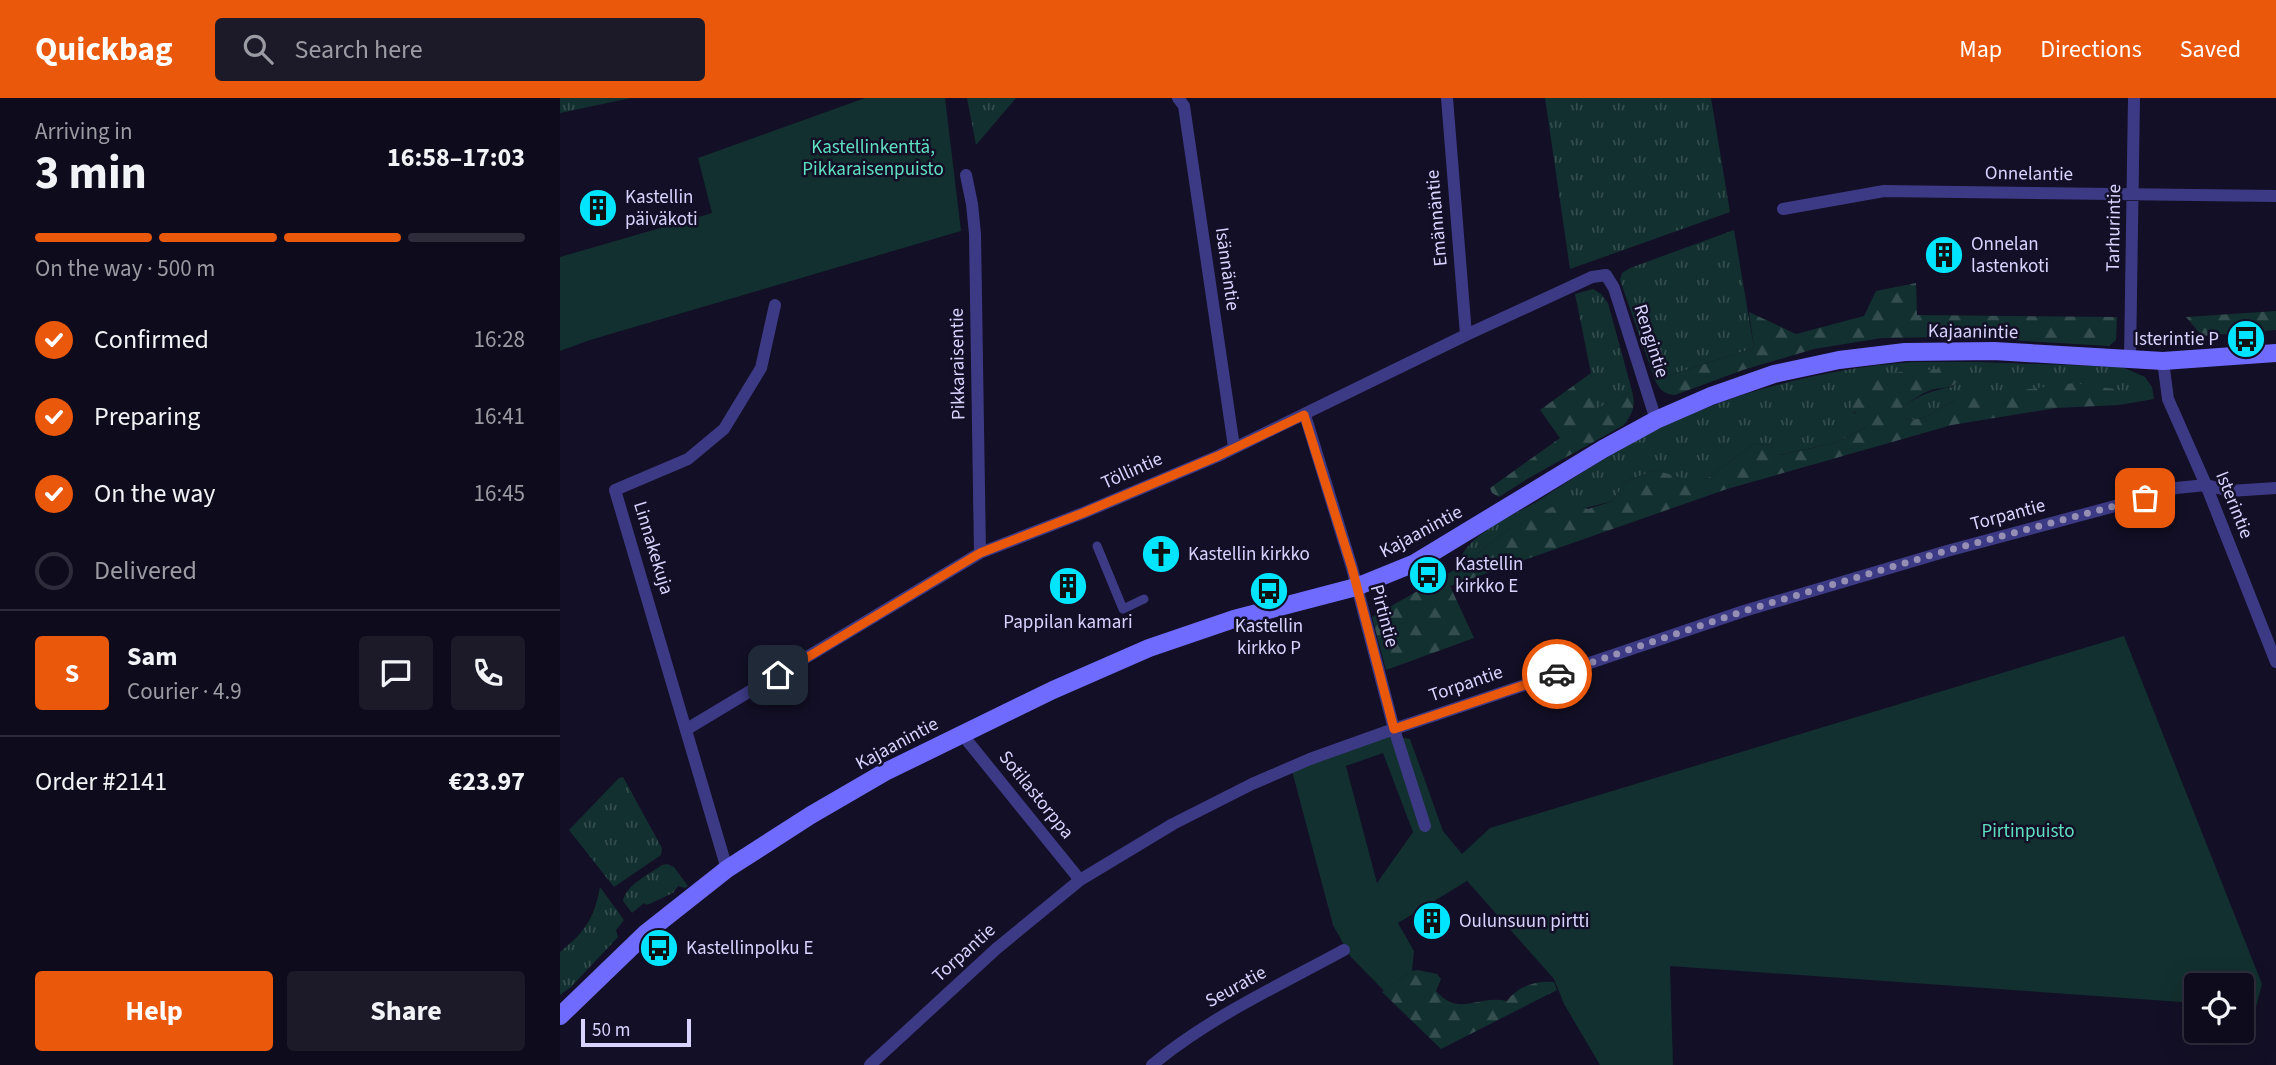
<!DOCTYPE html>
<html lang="en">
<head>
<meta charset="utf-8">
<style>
  body { margin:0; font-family:"Source Sans 3",sans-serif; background:#1c1929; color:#f1f3f6; height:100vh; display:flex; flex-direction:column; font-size:26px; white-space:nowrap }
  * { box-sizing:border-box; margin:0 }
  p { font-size:23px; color:#9b9ba3 }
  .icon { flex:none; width:38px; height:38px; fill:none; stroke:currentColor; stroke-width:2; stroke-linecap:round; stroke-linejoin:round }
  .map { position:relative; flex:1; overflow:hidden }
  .details { display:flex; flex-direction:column; background:#0e0b1c; width:560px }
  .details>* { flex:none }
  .buttons { position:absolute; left:1624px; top:875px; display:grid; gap:14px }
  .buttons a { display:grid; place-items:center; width:70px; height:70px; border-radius:7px; background:#0e0b1c; box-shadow:0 7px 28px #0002,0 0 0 2px #2e2b3b; font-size:35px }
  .scale { position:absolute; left:21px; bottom:18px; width:110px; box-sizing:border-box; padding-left:7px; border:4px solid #d9d4ff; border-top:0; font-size:19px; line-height:24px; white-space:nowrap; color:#d9d4ff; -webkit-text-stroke:5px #130f26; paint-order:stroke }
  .pin { position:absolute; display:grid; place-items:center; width:60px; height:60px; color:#fff; margin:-30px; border-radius:14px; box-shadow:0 4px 10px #0006 }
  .courier { position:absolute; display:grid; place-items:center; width:70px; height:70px; margin:-35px; border:5px solid #ea580c; border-radius:50%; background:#fff; color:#222; box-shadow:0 2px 9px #0007 }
  .headline em { font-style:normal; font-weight:700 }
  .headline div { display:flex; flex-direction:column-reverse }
  .headline { display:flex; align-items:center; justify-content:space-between; height:119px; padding:0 35px }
  h1 { font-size:46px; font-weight:700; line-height:52px }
  .bar { display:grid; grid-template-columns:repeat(4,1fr); gap:10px 7px; align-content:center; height:84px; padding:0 35px }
  .bar i { height:9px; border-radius:5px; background:#2e2b3b }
  .bar .on { background:#ea580c }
  .bar p { grid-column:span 4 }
  .line { display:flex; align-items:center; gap:18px; padding:0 35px; border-top:2px solid #2e2b3b }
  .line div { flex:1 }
  .round { display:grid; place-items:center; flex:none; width:74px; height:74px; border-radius:7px; background:#1c1929 }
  ol { padding:0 35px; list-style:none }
  li { display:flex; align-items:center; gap:21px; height:77px }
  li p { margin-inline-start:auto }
  li .icon { padding:7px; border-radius:50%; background:#ea580c; color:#fff; stroke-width:4 }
  li:last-child { color:#9b9ba3 }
  li i { width:38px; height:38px; border:4px solid #2e2b3b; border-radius:50% }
  .cta { display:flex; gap:14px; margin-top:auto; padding:14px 35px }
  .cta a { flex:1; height:80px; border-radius:7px; background:#ea580c; color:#fff; font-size:28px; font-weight:700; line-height:80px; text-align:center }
  .cta a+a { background:#1c1929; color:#f1f3f6 }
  header { display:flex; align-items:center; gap:42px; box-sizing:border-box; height:98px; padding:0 35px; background:#ea580c; color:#fff }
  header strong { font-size:33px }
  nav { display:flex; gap:38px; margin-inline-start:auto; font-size:24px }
  .search { width:490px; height:63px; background:#1c1929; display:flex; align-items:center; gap:18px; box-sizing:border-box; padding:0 24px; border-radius:7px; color:#9b9ba3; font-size:26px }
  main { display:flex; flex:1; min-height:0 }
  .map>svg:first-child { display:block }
</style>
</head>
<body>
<header>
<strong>Quickbag</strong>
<div class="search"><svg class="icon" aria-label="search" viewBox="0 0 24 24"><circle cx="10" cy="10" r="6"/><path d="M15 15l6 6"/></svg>Search here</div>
<nav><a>Map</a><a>Directions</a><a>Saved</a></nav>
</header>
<main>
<section class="details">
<div class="headline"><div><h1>3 min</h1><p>Arriving in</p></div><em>16:58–17:03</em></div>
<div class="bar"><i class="on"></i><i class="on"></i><i class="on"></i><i></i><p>On the way · 500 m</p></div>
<ol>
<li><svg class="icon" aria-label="check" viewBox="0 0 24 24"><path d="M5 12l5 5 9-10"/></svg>Confirmed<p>16:28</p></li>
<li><svg class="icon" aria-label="check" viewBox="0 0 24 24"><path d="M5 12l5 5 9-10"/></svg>Preparing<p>16:41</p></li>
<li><svg class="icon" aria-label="check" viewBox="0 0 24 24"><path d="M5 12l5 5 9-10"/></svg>On the way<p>16:45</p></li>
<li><i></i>Delivered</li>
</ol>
<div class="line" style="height:126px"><b class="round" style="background:#ea580c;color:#fff">S</b><div><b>Sam</b><p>Courier · 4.9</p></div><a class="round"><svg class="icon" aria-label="chat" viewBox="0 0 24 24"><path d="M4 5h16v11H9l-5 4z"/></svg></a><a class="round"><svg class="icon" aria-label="phone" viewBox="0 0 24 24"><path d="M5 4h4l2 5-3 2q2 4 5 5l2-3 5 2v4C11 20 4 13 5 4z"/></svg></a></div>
<div class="line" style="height:91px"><div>Order #2141</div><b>€23.97</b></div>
<div class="cta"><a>Help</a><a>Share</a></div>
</section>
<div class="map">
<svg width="1716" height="967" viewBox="0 0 1716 967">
  <defs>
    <pattern id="grass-tufts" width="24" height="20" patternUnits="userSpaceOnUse" patternTransform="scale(1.75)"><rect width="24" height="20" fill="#12302f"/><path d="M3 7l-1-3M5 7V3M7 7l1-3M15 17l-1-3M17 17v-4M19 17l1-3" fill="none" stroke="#344d4e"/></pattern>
    <pattern id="forest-firs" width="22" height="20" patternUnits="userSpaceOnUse" patternTransform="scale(1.75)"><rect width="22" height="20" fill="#12302f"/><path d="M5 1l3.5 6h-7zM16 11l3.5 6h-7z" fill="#344d4e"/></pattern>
  </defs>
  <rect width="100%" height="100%" fill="#130f26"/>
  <path fill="url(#grass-tufts)" d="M0 0H71L0 15Z
    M407 0H456L416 47Z
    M985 0H1151L1170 114 1010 171Z
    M1174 132 1194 250 1095 282 1060 182 1062 175 1070 170Z
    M1033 191 1041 196 1048 205 1072 293 1035 312 1031 275 1015 196Z
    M1352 264H1419L1562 269 1585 279 1592 289 1594 301 1559 307 1553 291 1397 301 1364 320 1348 322 1342 318V310C1358 297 1373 292 1392 289L1397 284 1293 314 1300 319 1305 330 1275 345 1219 357 1210 348 1195 345 1148 380 1129 383 1095 372 1065 384 1053 403 953 428 903 467 900 461C910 436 953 417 976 404 1012 381 1048 357 1086 337 1169 295 1259 271 1352 264Z
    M63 679 102 750 101 757 54 789 9 732 59 680Z
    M107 766 114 769 128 788 125 790 118 788 113 795 87 807 84 805 72 815 63 803C66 787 89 776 102 767Z
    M40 789 64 822 56 832 58 839 11 889 0 897V854C25 834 34 821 40 789Z"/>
  <path fill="url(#forest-firs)" d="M1356 185 1357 217 1557 219 1556 242 1549 248 1399 239 1322 240 1254 251 1183 272 1115 297C1104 296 1100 292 1095 282L1194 250 1189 214 1236 236 1304 218 1316 193Z
    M1716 213V232L1642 238 1626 219Z
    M1379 271 1392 275 1397 284C1390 292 1381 289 1371 292 1361 295 1350 304 1342 310V318L1348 322 1364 320 1397 301 1514 285 1554 291 1559 307 1496 310 1392 327 1167 391 890 488 914 540 826 572 812 519 903 467 953 428 1005 403 1028 411 1053 403 1065 384 1095 372 1129 382 1148 380 1195 345 1210 348 1220 357 1275 345 1305 330C1302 323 1291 311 1291 306 1296 271 1353 273 1379 271Z
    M1031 275 1036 311 1072 293C1076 307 1073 315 1064 327L967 381 939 399 932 395 930 390 1000 340 980 312Z
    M858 872 877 876 881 881 876 893C900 920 917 896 947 903 957 889 976 882 994 884L997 892 881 951 822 894 852 873Z"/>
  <path fill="#12302f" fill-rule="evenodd" d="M305 0H385L401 133 30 242 0 253V159L152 115 138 60Z
    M1564 538 1702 886 1696 909 1682 908V887H1636V905L1110 868 1113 967H1040L1004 906 994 881 907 783 838 825 854 853 852 873 824 893 790 858 773 827 732 673 827 637 850 641 883 733 902 756 930 730ZM823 655 853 734 817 785 786 668Z"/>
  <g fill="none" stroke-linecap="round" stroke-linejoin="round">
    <path stroke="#3d3a85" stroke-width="9" d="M537 448 563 511 584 501"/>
    <path stroke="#3d3a85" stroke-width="12" d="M618 0 624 8 674 349
      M887 0 906 237
      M406 77 412 106 415 136 420 455
      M1223 111 1324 93 1716 98
      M1570 261 1574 0
      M1603 263 1608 301 1646 387 1716 564
      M745 317 792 470 834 631 865 728
      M127 631 420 455 523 415 658 358 906 237 1032 179 1046 177 1054 190 1096 322
      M401 635 520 782
      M167 771 55 392 128 361 164 331 201 270 215 207
      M310 967 436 851 520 782 613 726 692 686 750 661 834 631 1184 513 1387 453 1585 400 1616 390 1646 387 1670 393 1716 390
      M592 967C650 919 718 888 784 852"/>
    <path stroke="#6f6bff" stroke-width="18" d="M0 918 86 835 167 771 251 717 325 674 493 592 589 550 674 521 796 489 855 465 1043 351 1096 322 1151 298 1214 276 1279 262 1345 254 1434 253 1603 263 1716 255"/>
  </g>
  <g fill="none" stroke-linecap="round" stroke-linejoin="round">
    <path stroke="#948fb3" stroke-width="7" stroke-dasharray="0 12.6" d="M997 576 1184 513 1382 454 1585 400"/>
    <path stroke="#ea580c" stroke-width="9" d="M218 577 420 455 523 415 658 358 744 317 792 470 834 631 997 576"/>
  </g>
  <defs>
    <g id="building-disc" transform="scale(2.0125)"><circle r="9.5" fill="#00e5ff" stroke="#130f26"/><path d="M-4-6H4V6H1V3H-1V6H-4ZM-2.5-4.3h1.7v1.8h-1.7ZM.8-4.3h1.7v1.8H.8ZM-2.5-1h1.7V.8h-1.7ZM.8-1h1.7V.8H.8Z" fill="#111"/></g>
    <g id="bus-disc" transform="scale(2.0125)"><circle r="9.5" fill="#00e5ff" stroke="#130f26"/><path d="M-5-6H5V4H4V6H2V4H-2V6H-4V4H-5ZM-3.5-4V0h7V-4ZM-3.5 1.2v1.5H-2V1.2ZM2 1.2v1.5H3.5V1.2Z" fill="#111"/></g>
    <g id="church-disc" transform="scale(2.0125)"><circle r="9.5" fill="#00e5ff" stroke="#130f26"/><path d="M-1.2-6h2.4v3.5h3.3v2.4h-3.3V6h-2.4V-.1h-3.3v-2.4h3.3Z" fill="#111"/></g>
  </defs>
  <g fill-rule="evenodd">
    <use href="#building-disc" x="38" y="110"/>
    <use href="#building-disc" x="1384" y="157"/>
    <use href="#bus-disc" x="1686" y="241"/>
    <use href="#church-disc" x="601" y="456"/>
    <use href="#bus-disc" x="868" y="477"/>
    <use href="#building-disc" x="508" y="488"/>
    <use href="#bus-disc" x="709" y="493"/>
    <use href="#building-disc" x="872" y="823"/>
    <use href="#bus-disc" x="99" y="850"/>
  </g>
  <g text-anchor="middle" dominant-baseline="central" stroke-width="5" stroke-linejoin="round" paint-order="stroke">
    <g font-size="19" fill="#5fe0c0" stroke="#130f26">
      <text x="313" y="49">Kastellinkenttä,<tspan x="313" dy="22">Pikkaraisenpuisto</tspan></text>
      <text x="1468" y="733">Pirtinpuisto</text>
    </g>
    <g font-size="19" fill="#d9d4ff" stroke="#130f26">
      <text transform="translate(1469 76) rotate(1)">Onnelantie</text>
      <text transform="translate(877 120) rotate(-95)">Emännäntie</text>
      <text transform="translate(1554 130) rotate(-89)">Tarhurintie</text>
      <text transform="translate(667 171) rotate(82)">Isännäntie</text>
      <text transform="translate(1413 234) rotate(1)">Kajaanintie</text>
      <text transform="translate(1091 243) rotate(72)">Rengintie</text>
      <text transform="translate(398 266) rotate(-91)">Pikkaraisentie</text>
      <text transform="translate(572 373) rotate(-24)">Töllintie</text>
      <text transform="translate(1674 407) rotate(68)">Isterintie</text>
      <text transform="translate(1448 417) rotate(-15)">Torpantie</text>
      <text transform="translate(861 434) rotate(-28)">Kajaanintie</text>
      <text transform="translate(93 450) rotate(73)">Linnakekuja</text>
      <text transform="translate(824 518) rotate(75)">Pirtintie</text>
      <text transform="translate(906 586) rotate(-19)">Torpantie</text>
      <text transform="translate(337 646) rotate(-28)">Kajaanintie</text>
      <text transform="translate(476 697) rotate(51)">Sotilastorppa</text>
      <text transform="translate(404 855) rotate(-42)">Torpantie</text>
      <text transform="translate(676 889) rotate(-29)">Seuratie</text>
    </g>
    <g font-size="19" fill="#d9d4ff" stroke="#130f26" text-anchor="start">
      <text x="65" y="99">Kastellin<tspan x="65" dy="22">päiväkoti</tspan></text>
      <text x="1411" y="146">Onnelan<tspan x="1411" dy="22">lastenkoti</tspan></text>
      <text x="1659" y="241" text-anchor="end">Isterintie P</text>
      <text x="628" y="456">Kastellin kirkko</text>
      <text x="895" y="466">Kastellin<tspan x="895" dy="22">kirkko E</tspan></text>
      <text x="508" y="524" text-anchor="middle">Pappilan kamari</text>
      <text x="709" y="528" text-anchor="middle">Kastellin<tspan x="709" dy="22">kirkko P</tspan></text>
      <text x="899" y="823">Oulunsuun pirtti</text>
      <text x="126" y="850">Kastellinpolku E</text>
    </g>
  </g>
</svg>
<div class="buttons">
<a><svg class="icon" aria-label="locate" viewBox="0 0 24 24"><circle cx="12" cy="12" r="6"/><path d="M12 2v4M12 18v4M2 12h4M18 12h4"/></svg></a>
</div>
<div class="scale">50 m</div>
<div class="pin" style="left:1585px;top:400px;background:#ea580c"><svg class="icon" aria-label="bag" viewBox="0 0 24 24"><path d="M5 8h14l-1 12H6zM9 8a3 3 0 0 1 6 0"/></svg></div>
<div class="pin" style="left:218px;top:577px;background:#1f2937"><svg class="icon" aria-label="home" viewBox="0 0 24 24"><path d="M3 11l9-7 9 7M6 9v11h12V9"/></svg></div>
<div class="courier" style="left:997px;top:576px"><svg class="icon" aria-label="car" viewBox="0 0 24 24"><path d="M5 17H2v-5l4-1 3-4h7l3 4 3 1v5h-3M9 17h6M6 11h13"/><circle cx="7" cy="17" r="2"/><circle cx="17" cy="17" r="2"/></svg></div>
</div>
</main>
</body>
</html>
